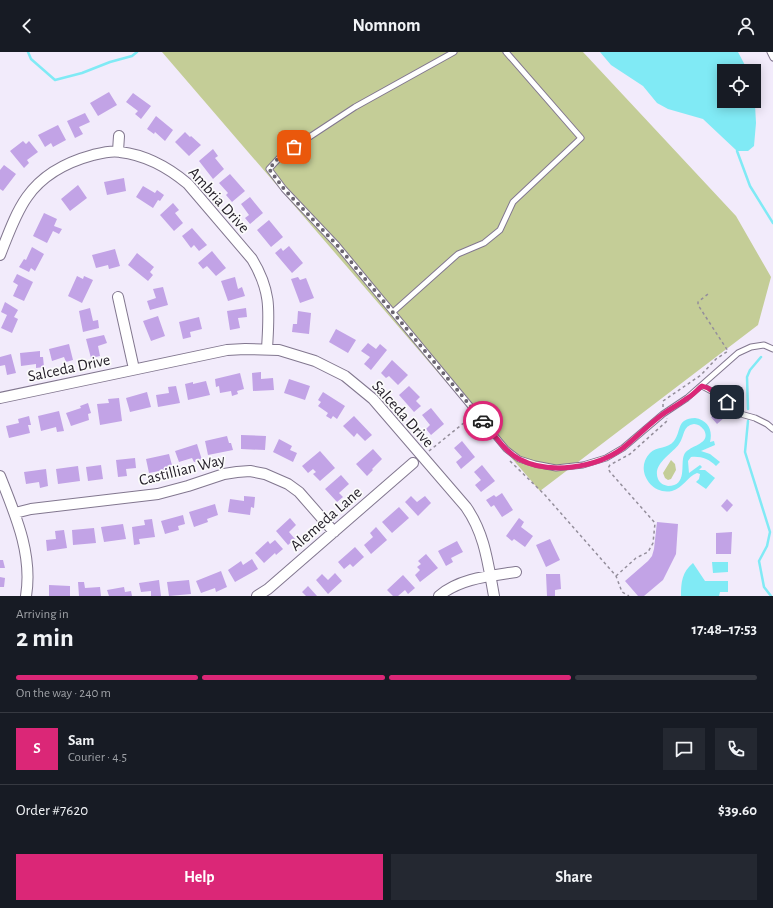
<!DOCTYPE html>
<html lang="en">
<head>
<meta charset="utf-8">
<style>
  body { margin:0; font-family:"Alegreya Sans",sans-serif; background:#242831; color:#f1f3f6; height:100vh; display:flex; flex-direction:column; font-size:15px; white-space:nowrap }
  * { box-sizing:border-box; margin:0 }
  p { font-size:13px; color:#9ea1a6 }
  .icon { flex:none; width:22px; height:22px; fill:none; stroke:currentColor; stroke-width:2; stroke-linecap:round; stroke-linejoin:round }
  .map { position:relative; height:544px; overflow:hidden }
  .side { display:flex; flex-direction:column; background:#171b24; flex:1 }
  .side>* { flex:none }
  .controls { position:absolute; left:717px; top:12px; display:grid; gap:8px }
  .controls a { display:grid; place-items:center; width:44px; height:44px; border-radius:0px; background:#171b24; box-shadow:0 2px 10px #0003; font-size:20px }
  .pin { position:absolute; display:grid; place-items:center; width:34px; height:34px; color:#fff; margin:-17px; border-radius:8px; box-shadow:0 2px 6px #0006 }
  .courier { position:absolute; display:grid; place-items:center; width:40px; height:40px; margin:-20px; border:3px solid #db2777; border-radius:50%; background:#fff; color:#222; box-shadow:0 1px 5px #0007 }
  .overview em { font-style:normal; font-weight:600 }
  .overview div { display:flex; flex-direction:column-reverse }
  .overview { display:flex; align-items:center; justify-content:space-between; height:68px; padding:0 16px }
  h1 { font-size:26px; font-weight:600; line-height:30px }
  .bar { display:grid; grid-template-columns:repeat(4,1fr); gap:6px 4px; align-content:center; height:48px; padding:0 16px }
  .bar i { height:5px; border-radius:3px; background:#363941 }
  .bar .current { background:#db2777 }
  .bar p { grid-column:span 4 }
  .line { display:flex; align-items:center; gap:10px; padding:0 16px; border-top:1px solid #363941 }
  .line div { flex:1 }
  .round { display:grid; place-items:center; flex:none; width:42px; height:42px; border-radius:0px; background:#242831 }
  .cta { display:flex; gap:8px; margin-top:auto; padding:8px 16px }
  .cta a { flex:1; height:46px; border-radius:0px; background:#db2777; color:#fff; font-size:16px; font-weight:600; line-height:46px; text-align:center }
  .cta a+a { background:#242831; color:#f1f3f6 }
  header { display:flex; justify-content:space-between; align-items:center; height:52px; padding:0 16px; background:#171b24; font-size:18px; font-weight:600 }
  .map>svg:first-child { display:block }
</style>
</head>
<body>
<header><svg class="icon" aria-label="back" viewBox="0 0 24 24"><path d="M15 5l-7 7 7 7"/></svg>Nomnom<svg class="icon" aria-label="person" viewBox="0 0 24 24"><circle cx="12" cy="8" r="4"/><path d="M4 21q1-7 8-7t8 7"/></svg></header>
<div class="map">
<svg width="773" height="544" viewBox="0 0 773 544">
  <rect width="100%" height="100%" fill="#f2ebfb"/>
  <path fill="#c4cd97" d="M162 0H583L736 164 771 225 758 273 540 439Z
    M671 408 675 412 676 418 671 427 668 428 665 426 663 421Z"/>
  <path fill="#80eaf5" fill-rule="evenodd" d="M600 0H738L748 19H724V49H754V34L756 71 754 94 748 99H737L703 67 668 57 657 51 643 34 611 13Z
    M695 366C708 368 713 378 710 390L714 389 715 393 701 399 710 402 720 410 716 414C709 407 701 404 691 405L688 409 689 421 700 413 702 415 699 418H705L715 426 706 437 696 430 699 427 700 422 697 421C687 425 683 436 672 439 651 444 634 417 650 401 657 394 668 397 674 389 682 378 676 367 695 366ZM694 372C698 372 701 374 704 378 712 393 688 393 684 403 680 412 688 434 668 434 663 433 660 431 658 427 652 412 672 402 679 392 685 384 682 374 694 372Z
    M712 510H728V520L713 521Z
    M693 511 705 529H728V540H720L719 544H681C681 530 682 520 693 511Z"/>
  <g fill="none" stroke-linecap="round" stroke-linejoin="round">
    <path stroke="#80eaf5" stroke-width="2.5" d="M28 0 31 7 55 28 82 21 110 10 132 4 137 0
      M737 99 750 134 773 171
      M748 357 747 325 750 318 761 305
      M748 369 745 400 770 480 767 494 759 509 764 535 771 544"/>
  </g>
  <path fill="#c2a3e6" d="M109 40 117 53 98 64 90 51Z
    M133 41 151 54 141 67 135 62 138 59 126 50Z
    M85 61 90 70 79 75 83 82 75 86 67 69Z
    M156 64 173 78 165 89 155 80 154 82 147 77Z
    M58 73 66 88 53 95 51 91 45 95 38 83Z
    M185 80 190 85 191 84 201 93 189 104 175 90Z
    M23 89 26 92 29 89 38 100 27 108 29 111 24 116 10 99Z
    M213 97 218 104 215 106 224 117 213 127 199 109Z
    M4 113 16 122 3 139 0 137V118Z
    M230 122 245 139 232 150 226 143 228 141 219 131Z
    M124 126 126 139 107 143 104 130Z
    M78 133 87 146 70 159 61 147Z
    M143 134 155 141 157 138 164 143 160 149 158 148 153 156 136 145Z
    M250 145 263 161 250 172 245 166 249 163 241 152Z
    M173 151 179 158 175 161 183 171 174 179 160 163Z
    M44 161 57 167 54 174 62 177 59 182 53 179 47 191 33 184Z
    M269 168 283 185 271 195 257 178Z
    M192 176 207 193 199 199 194 193 191 196 182 184Z
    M289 194 303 211 292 221 275 201 281 196 283 199Z
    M32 195 44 202 35 219 31 216 29 220 19 215 24 207 26 208Z
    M115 197 120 214 109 217 108 213 96 216 92 203Z
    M212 199 226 216 216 224 207 214 203 217 198 211Z
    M137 201 154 215 150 220 153 223 148 229 128 213Z
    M17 222 33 230 24 249 13 244 18 233 13 230Z
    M77 224 83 227 84 224 93 228 82 251 68 244Z
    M235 225 238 237 242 235 245 244 228 249 221 229Z
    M298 225 300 228 306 226 314 246 300 251 291 227Z
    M163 235 168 253 150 258 147 249 156 246 153 237Z
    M5 250 18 258 14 265 18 267 12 281 1 276 7 263 1 260Z
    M90 256 93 269 98 268 99 276 83 280 79 259Z
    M246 256 247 265 238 266 240 276 230 278 227 259Z
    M298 259 311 261 309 282 292 280 293 272H297Z
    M158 264 165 284 151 289 143 269Z
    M199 265 202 277 190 280 191 285 183 287 179 270Z
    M336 277 356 288 348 301 329 290Z
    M104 283 107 291 98 294 100 304 91 306 86 287Z
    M368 291 376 297 380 292 387 298 371 318 364 312 370 305 361 299Z
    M69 292 73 308 66 310 64 305 52 309 49 297Z
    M40 299V305H43L44 315 36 316V312L21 314 20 301Z
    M11 302 16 321 7 323 5 313 0 314V305Z
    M392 308 408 323 398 333 389 324 386 326 381 321Z
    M261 320V327L273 326 274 338 253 339 252 321Z
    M240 321 244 337 237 339 238 342 232 344 231 339 220 341 219 334 216 335 215 327Z
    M289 327 310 334 305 348 284 341Z
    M206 329 210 343 188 348 185 332 193 330V332Z
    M176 334 180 351 158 355 156 343 169 341 168 335Z
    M409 334 420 345 416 349 421 354 414 360 399 343Z
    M147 340 151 355 130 360 126 346Z
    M323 340 345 354 337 367 333 364 331 367 326 364 328 361 318 354 321 350 318 348Z
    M119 346 122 369 100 373 97 352 109 351 108 347Z
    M88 351 91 361 88 362 89 368 71 374 66 361 81 356 80 354Z
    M431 356 444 372 431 383 426 377 430 373 422 363Z
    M719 358 725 365 717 372 711 365Z
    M59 359 64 379 57 380 56 375 41 379 38 364Z
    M29 364 31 373H28L30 381 9 386 6 374 19 371 18 367Z
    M354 364 372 383 365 389 357 381 354 385 343 374Z
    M241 383 266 384 265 398 241 397Z
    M227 384 229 391H231L233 398 208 403 205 389Z
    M279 387 292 394 290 398 297 401 293 410 273 400Z
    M462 389 475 405 461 417 456 410 462 405 454 396Z
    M197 392 202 408 194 410 192 406 179 410 175 399Z
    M373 397 382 407 372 417 373 418 367 424 356 412Z
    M320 399 335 416 320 429 313 422 316 420 313 417 308 421 302 414Z
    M169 402 173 417 164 419V418L149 421 146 407Z
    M135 406 136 416 126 417 127 424 118 425 116 408Z
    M101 413 103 427 88 429 86 415Z
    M482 413 495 429 481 440 475 433 481 428 474 420Z
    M78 414 80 429 58 432 56 417Z
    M46 417 48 434 40 436 39 430 26 432 24 420Z
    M341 423 349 432 339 441 343 445 337 450 325 437Z
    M502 441 513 458 502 465 494 453 491 455 486 448 494 443 496 445Z
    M244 444 255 445 254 456 251 455 250 463 228 460 230 447 244 449Z
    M411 444 417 450 425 444 431 451 418 464 405 450Z
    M727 447 733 453 727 460 721 454Z
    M215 452 218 463 207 467 208 470 194 475 189 460Z
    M399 455 409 466 392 481 382 470Z
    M183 463 185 472 178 474 179 478 165 482 161 469Z
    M290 466 296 473 289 480 295 487 288 493 276 479Z
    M519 466 524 470 521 475 533 484 525 495 514 487 512 489 506 484Z
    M152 467 155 485 139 487 140 492 134 493 132 475 145 473 144 468Z
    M657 470 678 472 676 502 663 528 644 544H638L625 529 648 509 652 504 654 497Z
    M123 472 126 487 104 490 101 475Z
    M376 475 387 488 371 502 364 493 373 485 370 481Z
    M94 476 96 491 73 493 72 478Z
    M64 478 67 496 47 499 46 488 56 487 55 479Z
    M732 480 731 502H716V481Z
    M550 487 560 508 546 515 536 493Z
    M275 488 283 497 276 503 275 501 264 511 255 501 268 489 270 492Z
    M457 489 463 500 451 506 453 510 446 514 438 499Z
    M355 495 364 505 353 515 350 512 344 517 338 510Z
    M426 502 438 516 420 530 415 523 420 518 417 515 421 512 418 509Z
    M252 507 258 517 235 530 228 518 241 509 243 513Z
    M0 508H3L5 516H0Z
    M221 519 227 535 216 540 215 536 201 541 196 529Z
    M335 521 342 529 328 542 316 528 322 522 328 528Z
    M546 522H560L561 537 555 538V544H547Z
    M403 523 415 536 408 542 405 538 398 544H393L387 538Z
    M0 525 5 526 4 535H0Z
    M159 528 161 544H151V539L141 540 139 531Z
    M189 528 191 542 169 544 167 530Z
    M78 530H84L85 536 100 535 101 544H79Z
    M49 533 70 534V544H49Z
    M308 534 317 544H306L302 540Z
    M124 535 125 540 131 539 132 544H109L107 538Z"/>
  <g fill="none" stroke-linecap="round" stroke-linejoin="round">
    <g stroke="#82778f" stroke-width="7">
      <path id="lane" d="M454 0 355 55 282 103 269 117 284 137 337 193 506 397 519 407 535 412 556 416 583 413 606 406 623 396 663 362 687 346 738 301 751 295 764 293 773 297
        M770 0 773 6
        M393 260 458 202 484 191 500 178 513 150 581 86 506 0
        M702 334 717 342 737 361 755 366 767 372 773 377"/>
    </g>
    <g stroke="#82778f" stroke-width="12">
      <path id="street" d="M118 99 119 84
        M0 203C8 183 15 162 27 145 43 122 67 110 93 103 101 101 112 98 120 100 146 103 169 116 188 132L252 207C272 240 269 260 267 297
        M118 245 134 317
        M0 346 227 298 245 297 279 298 315 309 345 324 373 347 466 455C485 482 488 512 494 544
        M0 424C15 462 33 502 26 544
        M15 461 31 457 158 442 188 434 224 422 237 420 250 419 265 422 288 432 299 440 334 480
        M257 544 268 537 413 411
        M439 544C460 526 490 524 516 520"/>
    </g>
    <path stroke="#948e9b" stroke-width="1.5" stroke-dasharray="3 3" stroke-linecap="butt" d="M663 355V349L701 323 716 307 728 299 698 253V250L708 242
      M470 366 476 372
      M429 399 470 366
      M510 409 545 443 616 524 622 540 629 544
      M616 524 636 506 648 500 653 491 655 471 610 420 608 416 610 413 630 402 667 369V366"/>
    <use href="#lane" stroke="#fff" stroke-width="5"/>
    <use href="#street" stroke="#fff" stroke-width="10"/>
  </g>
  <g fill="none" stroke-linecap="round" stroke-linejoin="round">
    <path stroke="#6b6571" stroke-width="4" stroke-dasharray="0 7.2" d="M294 95 282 102 269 117 284 137 337 193 483 369"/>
    <path stroke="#db2777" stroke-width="5" d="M483 369C494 382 504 399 519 407 549 423 596 416 623 396 637 385 649 372 663 362 670 357 678 353 686 347 692 344 697 338 702 334L708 336 727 350"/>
  </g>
  <g text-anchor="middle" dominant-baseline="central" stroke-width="3.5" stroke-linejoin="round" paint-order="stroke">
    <g font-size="16" fill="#221d27" stroke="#fbfbfb">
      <text transform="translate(219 148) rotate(48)">Ambria Drive</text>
      <text transform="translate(69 316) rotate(-12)">Salceda Drive</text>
      <text transform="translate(403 362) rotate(48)">Salceda Drive</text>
      <text transform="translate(182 418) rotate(-14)">Castillian Way</text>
      <text transform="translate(326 467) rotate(-41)">Alemeda Lane</text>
    </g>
  </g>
</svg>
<div class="controls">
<a><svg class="icon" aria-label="locate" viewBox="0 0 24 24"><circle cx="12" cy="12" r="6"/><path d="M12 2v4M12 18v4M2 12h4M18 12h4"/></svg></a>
</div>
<div class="pin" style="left:294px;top:95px;background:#ea580c"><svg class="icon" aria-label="bag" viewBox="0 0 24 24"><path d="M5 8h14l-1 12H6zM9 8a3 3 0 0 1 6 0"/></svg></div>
<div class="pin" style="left:727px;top:350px;background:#1f2937"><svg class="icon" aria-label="home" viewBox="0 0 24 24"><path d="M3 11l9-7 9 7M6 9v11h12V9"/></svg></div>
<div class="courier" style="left:483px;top:369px"><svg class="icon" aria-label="car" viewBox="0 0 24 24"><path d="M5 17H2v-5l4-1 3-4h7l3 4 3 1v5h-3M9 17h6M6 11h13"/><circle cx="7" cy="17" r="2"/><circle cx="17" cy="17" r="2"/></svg></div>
</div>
<section class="side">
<div class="overview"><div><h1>2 min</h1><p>Arriving in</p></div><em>17:48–17:53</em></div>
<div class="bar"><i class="current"></i><i class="current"></i><i class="current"></i><i></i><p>On the way · 240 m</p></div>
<div class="line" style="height:72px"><b class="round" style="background:#db2777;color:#fff">S</b><div><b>Sam</b><p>Courier · 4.5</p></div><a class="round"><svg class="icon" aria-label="chat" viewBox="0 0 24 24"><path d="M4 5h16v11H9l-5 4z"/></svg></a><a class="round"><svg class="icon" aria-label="phone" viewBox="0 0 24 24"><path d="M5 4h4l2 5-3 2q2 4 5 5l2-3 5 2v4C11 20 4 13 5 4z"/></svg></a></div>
<div class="line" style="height:52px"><div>Order #7620</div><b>$39.60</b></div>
<div class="cta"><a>Help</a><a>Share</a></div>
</section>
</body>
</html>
